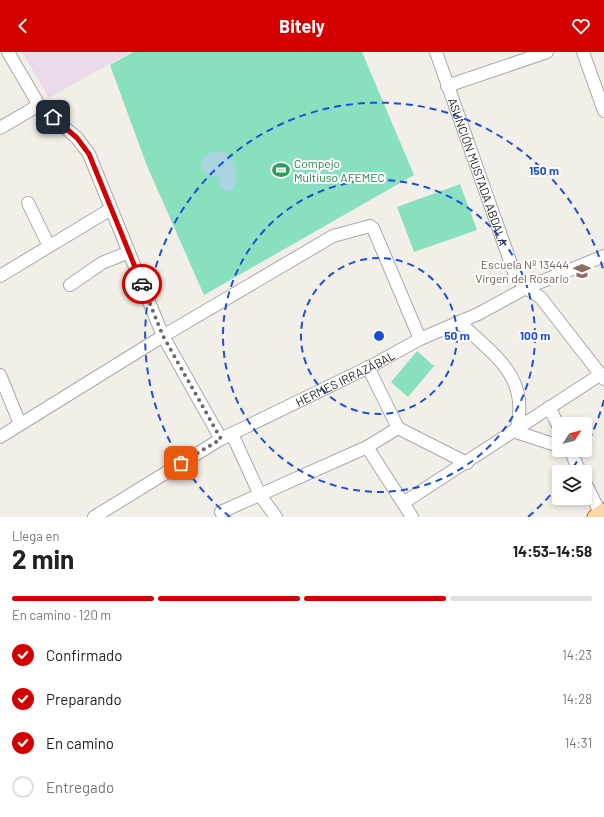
<!DOCTYPE html>
<html lang="es">
<head>
<meta charset="utf-8">
<style>
  body { margin:0; font-family:Barlow,sans-serif; background:#f2f2f2; color:#222; height:100vh; display:flex; flex-direction:column; font-size:15px; white-space:nowrap }
  * { box-sizing:border-box; margin:0 }
  p { font-size:13px; color:#767676 }
  .icon { flex:none; width:22px; height:22px; fill:none; stroke:currentColor; stroke-width:2; stroke-linecap:round; stroke-linejoin:round }
  .map { position:relative; height:465px; overflow:hidden }
  .details { display:flex; flex-direction:column; background:#fff; flex:1 }
  .details>* { flex:none }
  .needle { width:26px; rotate:54deg }
  .buttons { position:absolute; left:552px; top:365px; display:grid; gap:8px }
  .buttons a { display:grid; place-items:center; width:40px; height:40px; border-radius:4px; background:#fff; box-shadow:0 2px 6px #0003; font-size:20px }
  .pin { position:absolute; display:grid; place-items:center; width:34px; height:34px; color:#fff; margin:-17px; border-radius:8px; box-shadow:0 2px 6px #0006 }
  .courier { position:absolute; display:grid; place-items:center; width:40px; height:40px; margin:-20px; border:3px solid #d40000; border-radius:50%; background:#fff; color:#222; box-shadow:0 1px 5px #0007 }
  .head em { font-style:normal; font-weight:700 }
  .head div { display:flex; flex-direction:column-reverse }
  .head { display:flex; align-items:center; justify-content:space-between; height:68px; padding:0 12px }
  h1 { font-size:26px; font-weight:700; line-height:30px }
  .bar { display:grid; grid-template-columns:repeat(4,1fr); gap:6px 4px; align-content:center; height:48px; padding:0 12px }
  .bar i { height:5px; border-radius:3px; background:#e0e0e0 }
  .bar .active { background:#d40000 }
  .bar p { grid-column:span 4 }
  ol { padding:0 12px; list-style:none }
  li { display:flex; align-items:center; gap:12px; height:44px }
  li p { margin-inline-start:auto }
  li .icon { padding:4px; border-radius:50%; background:#d40000; color:#fff; stroke-width:4 }
  li:last-child { color:#767676 }
  li i { width:22px; height:22px; border:2px solid #e0e0e0; border-radius:50% }
  header { display:flex; justify-content:space-between; align-items:center; height:52px; padding:0 12px; background:#d40000; color:#fff; font-size:18px; font-weight:700 }
  .map>svg:first-child { display:block }
</style>
</head>
<body>
<header><svg class="icon" aria-label="back" viewBox="0 0 24 24"><path d="M15 5l-7 7 7 7"/></svg>Bitely<svg class="icon" aria-label="heart" viewBox="0 0 24 24"><path d="M12 20l-8-8c-3-5 5-10 8-4 3-6 11-1 8 4z"/></svg></header>
<div class="map">
<svg width="604" height="465" viewBox="0 0 604 465">
  <rect width="100%" height="100%" fill="#f2efe9"/>
  <path fill="#ebdbe8" d="M22 0H131L49 46Z"/>
  <path fill="#88e0be" d="M133 0H362L414 123 204 243 147 114 110 13Z
    M460 132 477 178 414 200 397 155Z
    M417 299 434 314 408 345 391 330Z"/>
  <path fill="#aad3df" d="M214 99 226 101C234 113 241 124 233 138L224 139 219 133 220 125 208 124 201 116C200 108 207 103 214 99Z"/>
  <g fill="none" stroke-linecap="round" stroke-linejoin="round">
    <g stroke="#a9a9a9" stroke-width="14">
      <g id="minor">
        <path d="M8 0 39 53 77 86 89 102 163 284 221 387"/>
        <path id="s1" d="M436 0 515 223 526 236 541 246 604 327"/>
        <path d="M583 0 604 59"/>
        <path d="M447 34 547 0"/>
        <path d="M0 76 39 53"/>
        <path d="M28 151 49 194"/>
        <path d="M0 224 111 157"/>
        <path d="M70 233 102 211 129 200"/>
        <path d="M459 270C495 304 531 325 516 380L559 394"/>
        <path d="M368 315 398 376 467 411"/>
        <path d="M0 323 20 372"/>
        <path d="M549 355 559 375"/>
        <path d="M232 382 260 443 276 465"/>
        <path d="M0 385 163 284 333 184 370 174 373 176 420 287"/>
        <path d="M367 395 412 465"/>
        <path d="M570 398 580 420"/>
        <path d="M585 430 602 465"/>
        <path d="M403 451 601 322"/>
        <path d="M221 460 367 395 398 376"/>
        <path id="s2" d="M94 465 221 387 375 312 420 287 478 262 526 236 604 204"/>
      </g>
    </g>
    <g stroke="#a06b00" stroke-width="17">
      <path id="major" d="M595 465 604 459"/>
    </g>
    <use href="#minor" stroke="#fff" stroke-width="12"/>
    <use href="#major" stroke="#fcd6a4" stroke-width="15"/>
  </g>
  <g fill="none" stroke-linecap="round" stroke-linejoin="round">
    <path stroke="#6b6a68" stroke-width="4" stroke-dasharray="0 7.2" d="M142 232 163 284 221 387 181 411"/>
    <path stroke="#d40000" stroke-width="5" d="M53 65 77 86 89 102 142 232"/>
  </g>
  <g fill="none" stroke="#1d4ed8" stroke-width="2" stroke-dasharray="7 5">
    <circle cx="379" cy="284" r="78"/>
    <circle cx="379" cy="284" r="156"/>
    <path d="M604 348A234 234 0 0 1 586 394M583 399A234 234 0 0 1 570 420M558 434A234 234 0 0 1 528 465M230 465A234 234 0 1 1 604 220"/>
  </g>
  <defs>
    <g id="stadium-bare" transform="scale(1.38)"><path d="M0-5a6.5 5 0 1 0 0 10a6.5 5 0 1 0 0-10ZM-3.5-1.8h7v3.6h-7Z" fill="#2e9e5b" stroke="#fff" stroke-width="2.5" paint-order="stroke"/></g>
    <g id="school-bare" transform="scale(1.38)"><path d="M0-5L7-2L0 1L-7-2ZM-4 1L0 2.5L4 1V4Q0 6-4 4Z" fill="#8d6e63" stroke="#fff" stroke-width="2.5" paint-order="stroke"/></g>
  </defs>
  <g fill-rule="evenodd">
    <use href="#stadium-bare" x="281" y="118"/>
    <use href="#school-bare" x="582" y="219"/>
  </g>
  <g text-anchor="middle" dominant-baseline="central" stroke-width="4" stroke-linejoin="round" paint-order="stroke">
    <g font-size="12" fill="#27864d" stroke="#fff" text-anchor="start">
      <text x="294" y="111">Compejo<tspan x="294" dy="14">Multiuso AFEMEC</tspan></text>
    </g>
    <g font-size="12" fill="#222" stroke="#fff">
      <text stroke="none"><textPath href="#s1" startOffset="127">ASUNCIÓN MUSTADA ABDALA</textPath></text>
      <text stroke="none"><textPath href="#s2" startOffset="287">HERMES IRRAZÁBAL</textPath></text>
    </g>
    <g font-size="12" fill="#785e54" stroke="#fff" text-anchor="end">
      <text x="569" y="212">Escuela Nº 13444<tspan x="569" dy="14">Virgen del Rosario</tspan></text>
    </g>
  </g>
  <circle cx="379" cy="284" r="6" fill="#1d4ed8" stroke="#fff" stroke-width="2"/>
  <g font-size="12" text-anchor="middle" font-weight="bold" fill="#1d4ed8" stroke="#fff" stroke-width="4" stroke-linejoin="round" paint-order="stroke">
    <text x="544" y="123">150 m</text>
    <text x="457" y="288">50 m</text>
    <text x="535" y="288">100 m</text>
  </g>
</svg>
<div class="buttons">
<a><svg class="needle" viewBox="-14 -14 28 28"><path d="M0-13l5 13h-10z" fill="#e53935"/><path d="M0 13l5-13h-10z" fill="#767676"/></svg></a>
<a><svg class="icon" aria-label="layers" viewBox="0 0 24 24"><path d="M12 4l9 5-9 5-9-5zM3 14l9 5 9-5"/></svg></a>
</div>
<div class="pin" style="left:181px;top:411px;background:#ea580c"><svg class="icon" aria-label="bag" viewBox="0 0 24 24"><path d="M5 8h14l-1 12H6zM9 8a3 3 0 0 1 6 0"/></svg></div>
<div class="pin" style="left:53px;top:65px;background:#1f2937"><svg class="icon" aria-label="home" viewBox="0 0 24 24"><path d="M3 11l9-7 9 7M6 9v11h12V9"/></svg></div>
<div class="courier" style="left:142px;top:232px"><svg class="icon" aria-label="car" viewBox="0 0 24 24"><path d="M5 17H2v-5l4-1 3-4h7l3 4 3 1v5h-3M9 17h6M6 11h13"/><circle cx="7" cy="17" r="2"/><circle cx="17" cy="17" r="2"/></svg></div>
</div>
<section class="details">
<div class="head"><div><h1>2 min</h1><p>Llega en</p></div><em>14:53–14:58</em></div>
<div class="bar"><i class="active"></i><i class="active"></i><i class="active"></i><i></i><p>En camino · 120 m</p></div>
<ol>
<li><svg class="icon" aria-label="check" viewBox="0 0 24 24"><path d="M5 12l5 5 9-10"/></svg>Confirmado<p>14:23</p></li>
<li><svg class="icon" aria-label="check" viewBox="0 0 24 24"><path d="M5 12l5 5 9-10"/></svg>Preparando<p>14:28</p></li>
<li><svg class="icon" aria-label="check" viewBox="0 0 24 24"><path d="M5 12l5 5 9-10"/></svg>En camino<p>14:31</p></li>
<li><i></i>Entregado</li>
</ol>
</section>
</body>
</html>
